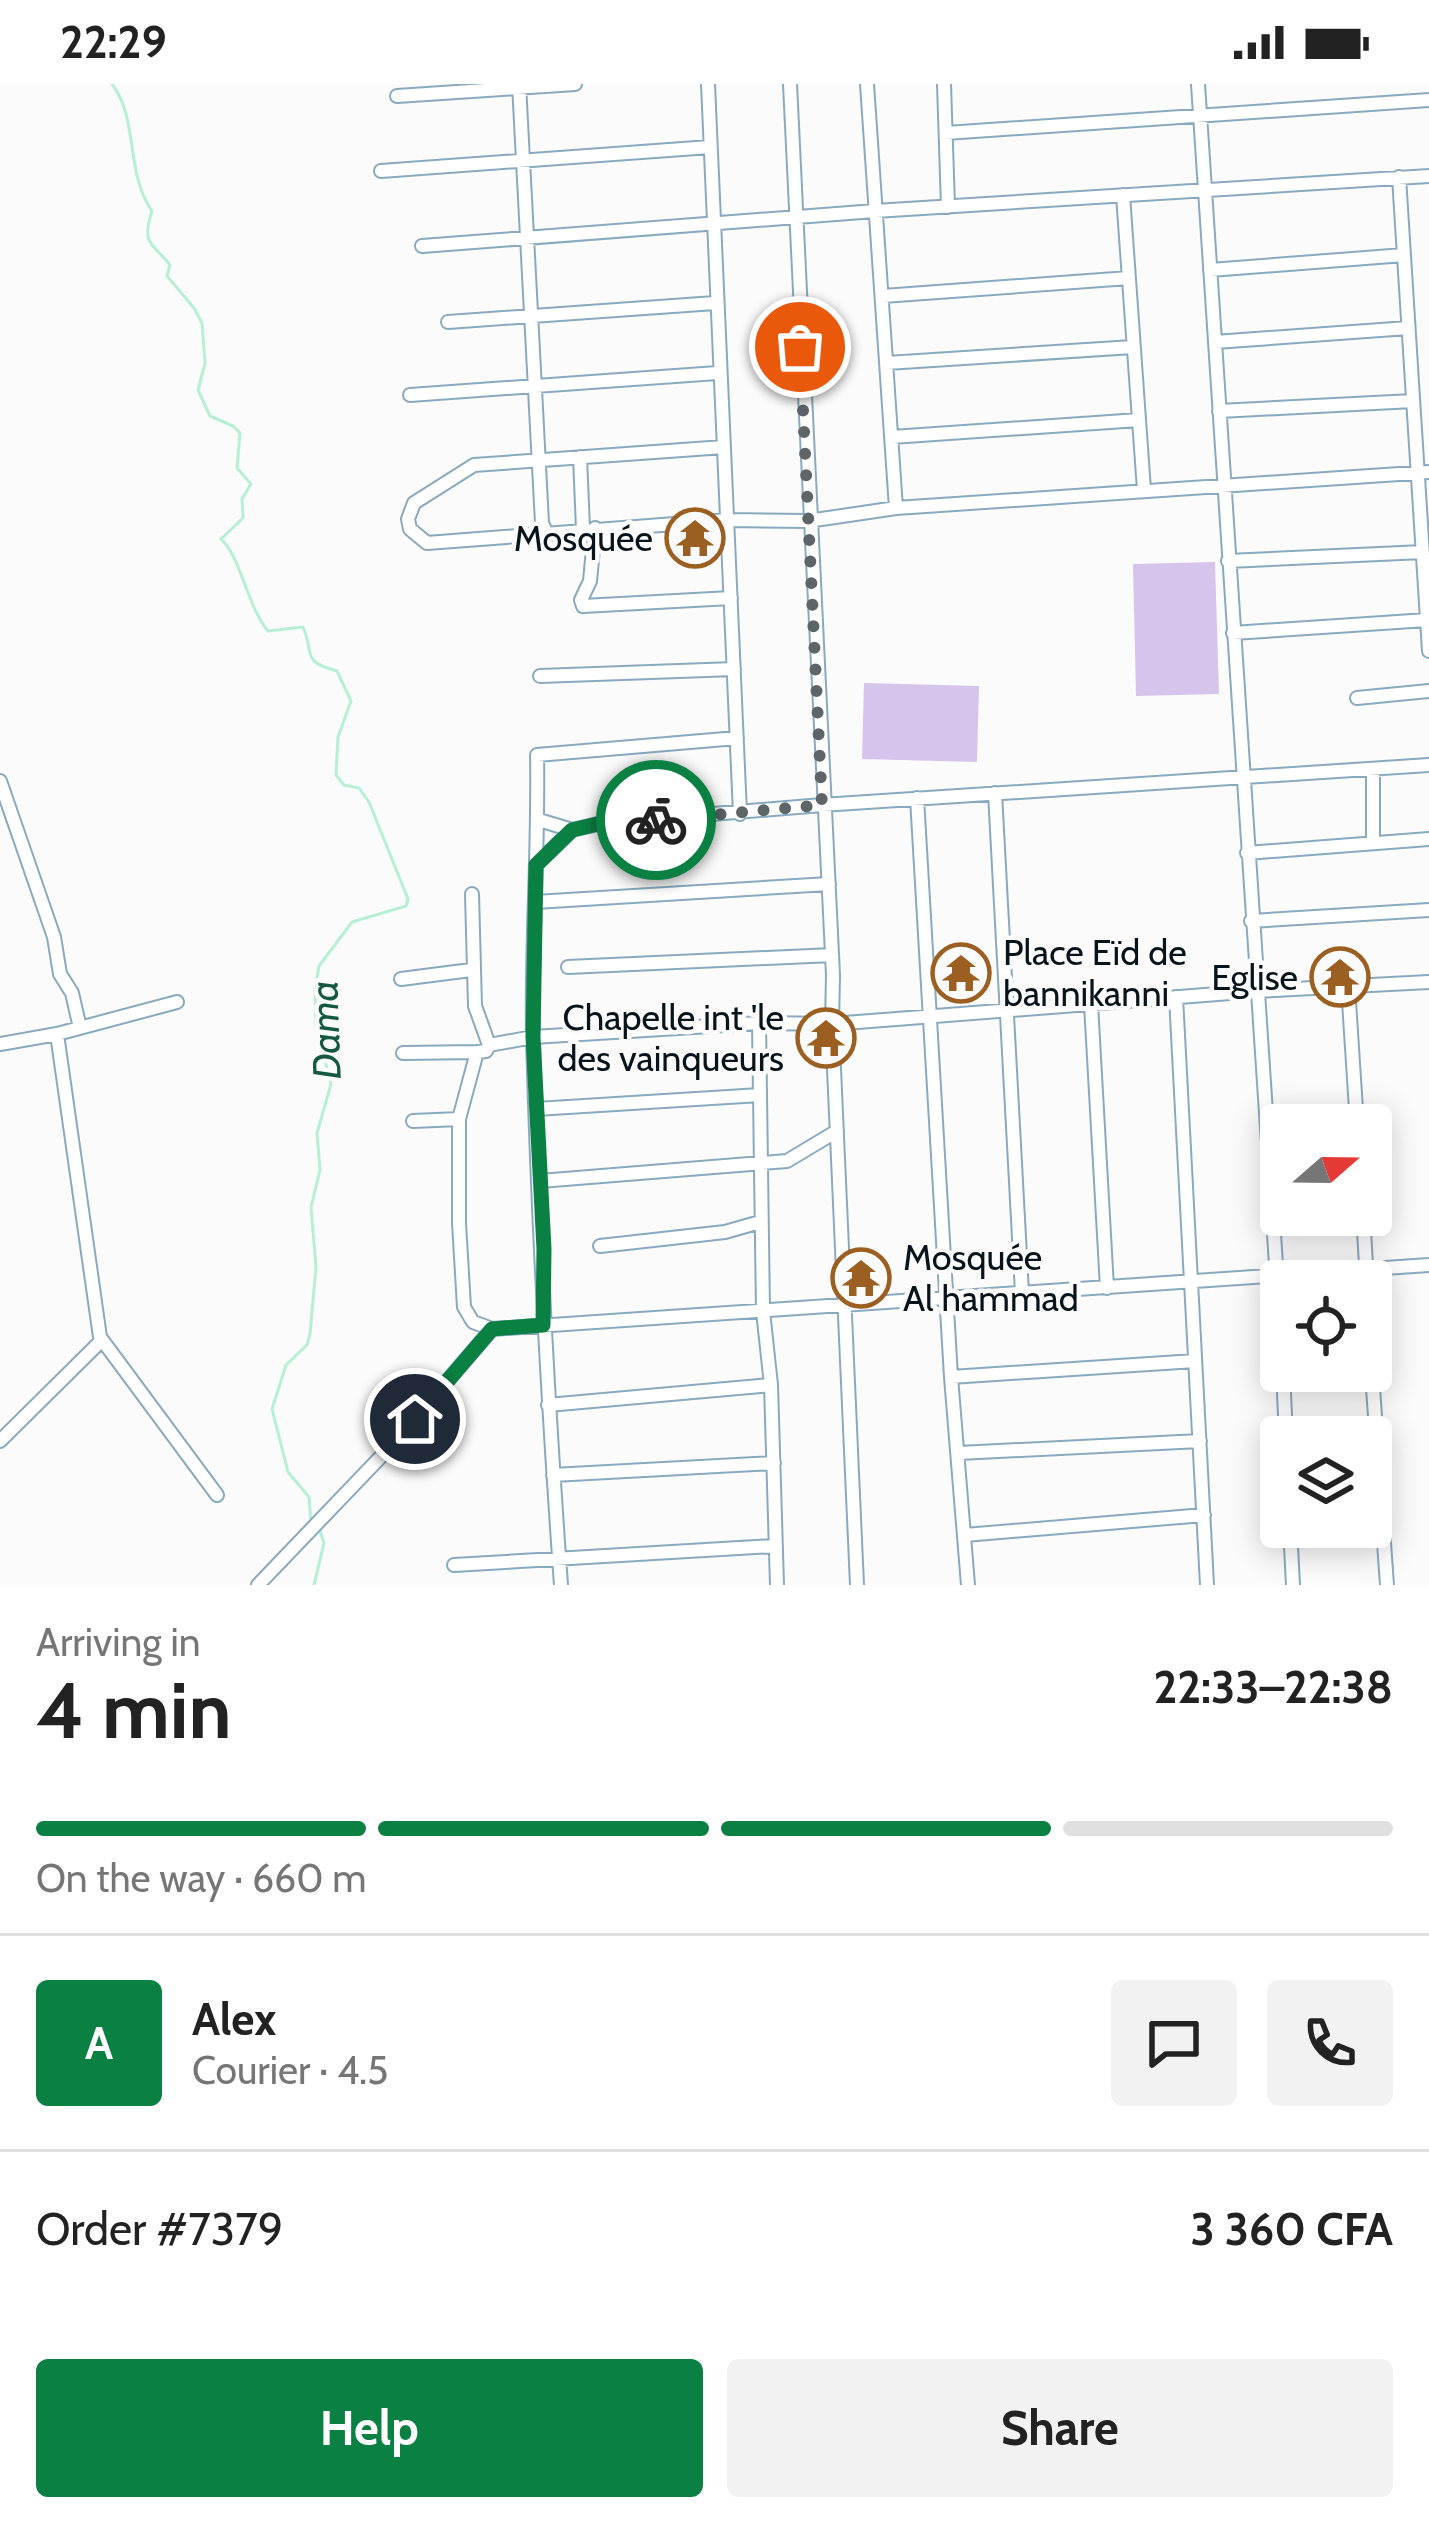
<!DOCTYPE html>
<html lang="en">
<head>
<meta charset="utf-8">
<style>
  body { margin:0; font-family:Cabin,sans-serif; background:#f2f2f2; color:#222; height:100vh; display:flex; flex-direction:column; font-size:45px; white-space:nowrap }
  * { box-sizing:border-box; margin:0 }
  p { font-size:39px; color:#767676 }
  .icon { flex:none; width:66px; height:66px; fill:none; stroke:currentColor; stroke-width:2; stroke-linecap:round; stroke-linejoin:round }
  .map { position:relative; height:1501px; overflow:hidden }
  .drawer { display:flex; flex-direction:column; background:#fff; flex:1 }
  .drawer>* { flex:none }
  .needle { width:78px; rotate:70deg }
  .buttons { position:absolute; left:1260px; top:1020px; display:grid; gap:24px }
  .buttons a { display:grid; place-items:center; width:132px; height:132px; border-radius:12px; background:#fff; box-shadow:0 6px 30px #0003; font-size:60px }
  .pin { position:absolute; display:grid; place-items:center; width:102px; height:102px; color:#fff; margin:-51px; border:6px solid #fff; border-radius:50%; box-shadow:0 3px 12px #0007 }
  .courier { position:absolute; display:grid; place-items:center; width:120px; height:120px; margin:-60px; border:9px solid #0b8043; border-radius:50%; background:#fff; color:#222; box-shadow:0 3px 15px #0007 }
  .headline em { font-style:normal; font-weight:700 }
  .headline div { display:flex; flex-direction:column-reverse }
  .headline { display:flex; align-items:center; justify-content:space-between; height:204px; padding:0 36px }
  h1 { font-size:78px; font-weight:700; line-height:90px }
  .bar { display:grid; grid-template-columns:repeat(4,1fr); gap:18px 12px; align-content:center; height:144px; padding:0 36px }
  .bar i { height:15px; border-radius:9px; background:#e0e0e0 }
  .bar .current { background:#0b8043 }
  .bar p { grid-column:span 4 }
  .line { display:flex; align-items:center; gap:30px; padding:0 36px; border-top:3px solid #e0e0e0 }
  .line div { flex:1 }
  .round { display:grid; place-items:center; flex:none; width:126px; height:126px; border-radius:12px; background:#f2f2f2 }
  .primary-button { display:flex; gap:24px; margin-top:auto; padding:24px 36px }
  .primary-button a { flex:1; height:138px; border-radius:12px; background:#0b8043; color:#fff; font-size:48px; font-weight:700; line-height:138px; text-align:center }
  .primary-button a+a { background:#f2f2f2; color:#222 }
  .status { display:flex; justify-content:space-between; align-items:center; height:84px; padding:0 60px; background:#fff; direction:ltr }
  .status svg { height:33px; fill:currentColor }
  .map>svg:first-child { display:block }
</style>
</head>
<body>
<div class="status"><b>22:29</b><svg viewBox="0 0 49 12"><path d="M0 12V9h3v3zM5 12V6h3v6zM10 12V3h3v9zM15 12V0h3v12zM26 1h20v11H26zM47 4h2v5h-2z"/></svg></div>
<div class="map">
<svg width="1429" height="1501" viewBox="0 0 1429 1501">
  <rect width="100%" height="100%" fill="#fbfbfb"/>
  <path fill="#d5c4eb" d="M1215 478 1219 610 1136 612 1133 480Z
    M864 599 979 602 977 678 862 675Z"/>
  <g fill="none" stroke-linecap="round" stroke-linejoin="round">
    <path stroke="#b7efd6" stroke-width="3" d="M112 0C139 35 125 89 152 127 141 161 152 158 170 181L167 192 194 224 202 239 205 279 198 306 210 332 233 342 240 349 237 384 251 400 242 415 243 434 221 455C241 473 246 520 268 547L303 543C315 570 300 577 337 587L351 617 338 653 336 691 344 701 359 704 369 718 408 815 406 822 352 838 319 882 315 904 316 941 331 1000 317 1049 320 1086 311 1123 316 1183 310 1250 307 1261 286 1281 272 1325 288 1388 309 1413 311 1439
      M314 1501 324 1459 319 1444"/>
    <g stroke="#89aabe" stroke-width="16">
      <path id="minor" d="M519 0 542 439 547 450
        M708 0C717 243 729 486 740 730
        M790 0 833 891 832 940 857 1501
        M867 0 896 424
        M944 0 948 123
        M1198 0 1281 1256
        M397 12 575 0
        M946 49 1429 16
        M381 87 710 63
        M1399 93 1429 567
        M1123 111 1144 406
        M422 162 875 127 1429 92
        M1210 186 1404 171
        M883 212 1129 194
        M448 238 715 219
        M1215 258 1408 244
        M887 279 1133 263
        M410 311 717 289
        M1219 327 1413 317
        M892 353 1139 336
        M724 363 474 381 414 419 408 435 410 445 427 459 727 436 808 437 896 424 1429 388
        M580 373 583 445
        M595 444 590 497 581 516 583 522 731 514
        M1228 477 1423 468
        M1233 549 1427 536
        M540 592 734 585
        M1357 614 1429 607
        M0 697 54 853 60 890 72 909 80 944
        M995 709 1022 1209
        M917 714 951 1293 968 1501
        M539 736 572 746 602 739 822 721 1429 681
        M1373 759V685
        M1247 769 1429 755
        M536 781 572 746
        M472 810 475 922 489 961
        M535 818 829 800
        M1251 837 1429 826
        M568 883 832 871
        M401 895 471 886
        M1348 902 1357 1041
        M1176 913 1207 1501
        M1091 920 1107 1204
        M759 939 763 1227 771 1301 777 1501
        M57 950 100 1253 217 1411
        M0 960 57 950 177 918
        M477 968 459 1035V1139L464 1223 473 1238 492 1245
        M403 969 477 968 486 967 489 961 533 953 759 939 832 940 1256 907 1429 898
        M536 1025 760 1011
        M413 1037 459 1035
        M540 1097 787 1077 837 1047
        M1363 1131 1367 1197
        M600 1162 725 1148 760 1138
        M1371 1276 1387 1501
        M1283 1287 1286 1353
        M951 1293 1195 1277
        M548 1321 771 1301
        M0 1357 102 1256
        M959 1369 1200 1357
        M553 1391 774 1379
        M1290 1443 1293 1501
        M965 1451 1204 1431
        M454 1481 774 1462
        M258 1501 393 1360 492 1245 1429 1181
        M561 1501C548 1319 538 1137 533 954 531 860 539 766 537 671L737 654"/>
    </g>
    <use href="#minor" stroke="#fff" stroke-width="12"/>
  </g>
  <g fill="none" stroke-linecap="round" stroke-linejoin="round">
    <path stroke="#5d6569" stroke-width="12" stroke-dasharray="0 21.6" d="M656 736 822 721 800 263"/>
    <path stroke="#0b8043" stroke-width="15" d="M415 1335 492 1245 543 1241 544 1165 533 953 536 781 572 746 602 739 656 736"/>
  </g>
  <defs>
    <g id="temple-ring" transform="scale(3)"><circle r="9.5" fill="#fbfbfb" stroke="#9b5f21" stroke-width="1.5"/><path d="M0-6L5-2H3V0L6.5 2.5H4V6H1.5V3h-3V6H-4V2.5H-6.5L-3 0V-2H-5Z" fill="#9b5f21"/></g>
  </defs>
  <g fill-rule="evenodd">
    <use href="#temple-ring" x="695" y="454"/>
    <use href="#temple-ring" x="961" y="889"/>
    <use href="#temple-ring" x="1340" y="893"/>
    <use href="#temple-ring" x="826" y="954"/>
    <use href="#temple-ring" x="861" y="1194"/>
  </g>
  <g text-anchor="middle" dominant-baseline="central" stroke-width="9" stroke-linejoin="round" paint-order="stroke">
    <g font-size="36" fill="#08141b" stroke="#fbfbfb" text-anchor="end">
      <text x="653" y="454">Mosquée</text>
      <text x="1003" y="868" text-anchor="start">Place Eïd de<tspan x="1003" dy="41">bannikanni</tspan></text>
      <text x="1298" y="893">Eglise</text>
      <text x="784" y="933">Chapelle int 'le<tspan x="784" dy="41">des vainqueurs</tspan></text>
      <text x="903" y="1173" text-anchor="start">Mosquée<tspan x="903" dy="41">Al hammad</tspan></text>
    </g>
    <g font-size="39" font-style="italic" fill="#155942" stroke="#fbfbfb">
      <text transform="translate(325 946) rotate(-92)">Dama</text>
    </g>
  </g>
</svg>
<div class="buttons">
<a><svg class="needle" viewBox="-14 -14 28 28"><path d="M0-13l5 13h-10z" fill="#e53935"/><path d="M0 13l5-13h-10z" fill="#767676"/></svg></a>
<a><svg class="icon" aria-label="locate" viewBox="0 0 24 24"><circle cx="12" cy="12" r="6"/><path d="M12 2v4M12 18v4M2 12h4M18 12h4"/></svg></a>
<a><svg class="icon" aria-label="layers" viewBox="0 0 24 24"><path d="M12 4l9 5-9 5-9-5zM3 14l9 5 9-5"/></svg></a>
</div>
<div class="pin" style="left:800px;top:263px;background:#ea580c"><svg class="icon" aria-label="bag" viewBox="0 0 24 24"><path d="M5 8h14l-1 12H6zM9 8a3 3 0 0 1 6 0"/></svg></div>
<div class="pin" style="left:415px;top:1335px;background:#1f2937"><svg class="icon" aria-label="home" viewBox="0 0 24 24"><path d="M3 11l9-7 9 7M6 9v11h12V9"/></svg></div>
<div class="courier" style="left:656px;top:736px"><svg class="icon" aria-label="bike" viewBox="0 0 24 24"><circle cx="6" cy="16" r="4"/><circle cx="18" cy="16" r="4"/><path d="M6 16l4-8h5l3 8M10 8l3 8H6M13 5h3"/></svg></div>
</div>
<section class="drawer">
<div class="headline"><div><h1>4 min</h1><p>Arriving in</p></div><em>22:33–22:38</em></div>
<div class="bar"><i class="current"></i><i class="current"></i><i class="current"></i><i></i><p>On the way · 660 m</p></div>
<div class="line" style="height:216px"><b class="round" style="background:#0b8043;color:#fff">A</b><div><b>Alex</b><p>Courier · 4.5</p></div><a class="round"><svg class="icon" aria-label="chat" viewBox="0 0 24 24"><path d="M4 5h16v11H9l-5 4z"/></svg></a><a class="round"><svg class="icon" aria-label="phone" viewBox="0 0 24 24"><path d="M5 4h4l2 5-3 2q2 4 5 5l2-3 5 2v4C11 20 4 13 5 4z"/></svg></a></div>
<div class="line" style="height:156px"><div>Order #7379</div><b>3 360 CFA</b></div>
<div class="primary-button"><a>Help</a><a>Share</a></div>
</section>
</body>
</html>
